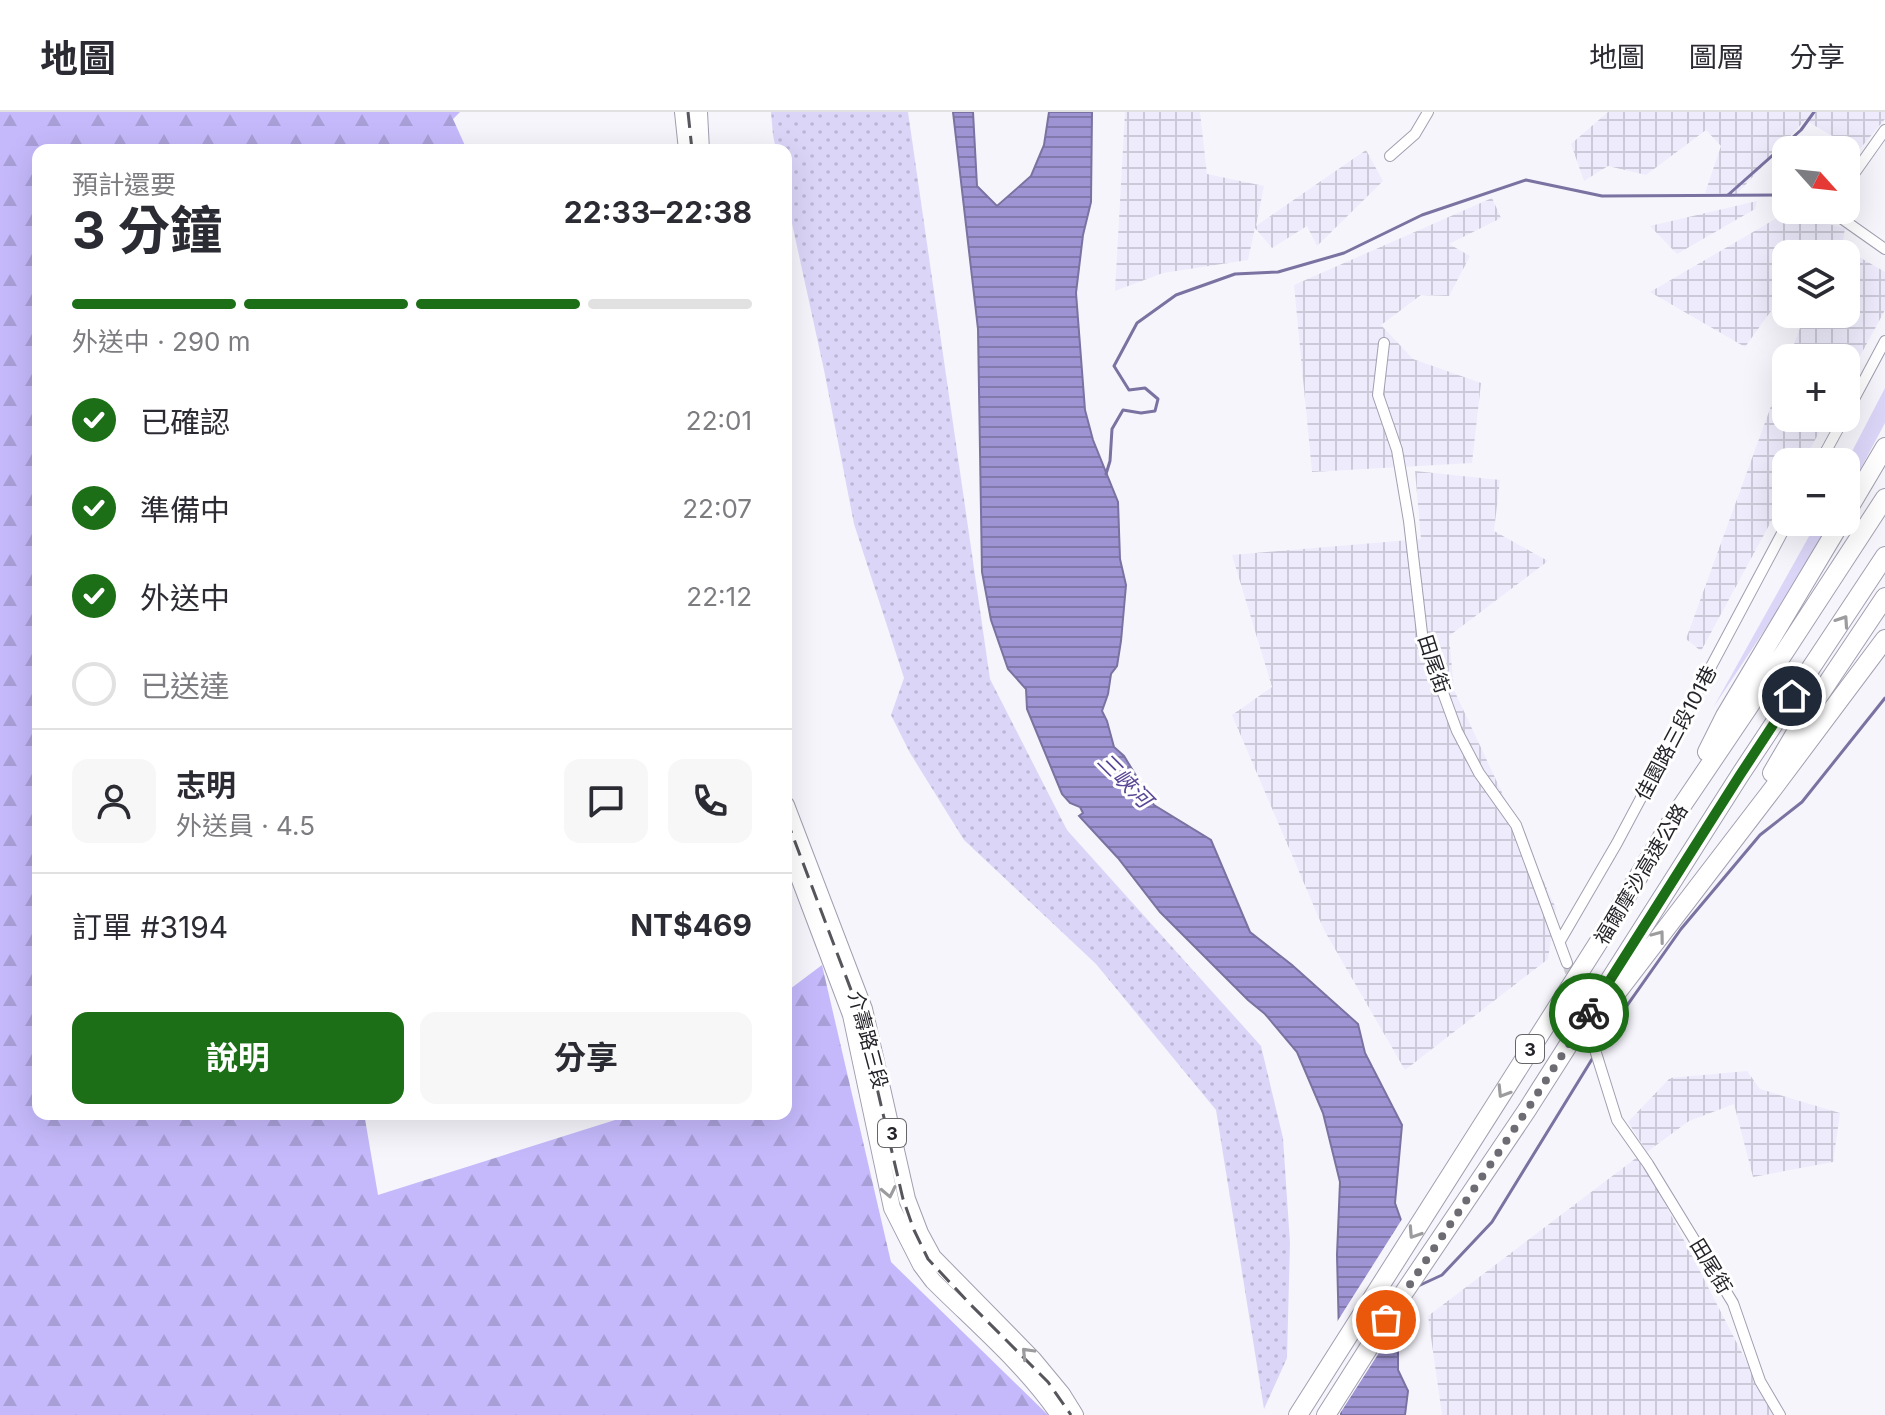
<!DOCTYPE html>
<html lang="zh-TW">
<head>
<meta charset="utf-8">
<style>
  body { margin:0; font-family:Inter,"Noto Sans TC",sans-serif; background:#f7f7f7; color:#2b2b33; height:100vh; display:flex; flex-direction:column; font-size:30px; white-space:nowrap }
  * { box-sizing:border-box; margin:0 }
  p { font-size:26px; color:#7c7c81 }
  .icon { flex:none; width:44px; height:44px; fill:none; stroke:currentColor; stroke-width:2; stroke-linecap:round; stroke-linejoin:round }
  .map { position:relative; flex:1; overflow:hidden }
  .details { position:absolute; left:32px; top:32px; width:760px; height:976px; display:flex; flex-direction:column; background:#fff; border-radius:16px; box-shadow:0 8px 32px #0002 }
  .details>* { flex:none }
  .needle { width:52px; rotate:117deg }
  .controls { position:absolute; left:1772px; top:24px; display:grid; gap:16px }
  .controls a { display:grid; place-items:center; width:88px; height:88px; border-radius:16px; background:#fff; box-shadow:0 8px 32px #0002; font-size:40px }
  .pin { position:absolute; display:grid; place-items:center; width:68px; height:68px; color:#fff; margin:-34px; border:4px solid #fff; border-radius:50%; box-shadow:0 2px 8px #0007 }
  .courier { position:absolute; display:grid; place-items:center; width:80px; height:80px; margin:-40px; border:6px solid #1d6f17; border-radius:50%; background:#fff; color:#222; box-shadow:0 2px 10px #0007 }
  .overview em { font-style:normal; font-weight:700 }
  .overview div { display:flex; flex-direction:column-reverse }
  .overview { display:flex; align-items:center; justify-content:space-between; height:136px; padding:0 40px }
  h1 { font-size:52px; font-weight:700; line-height:60px }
  .bar { display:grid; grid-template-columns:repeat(4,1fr); gap:12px 8px; align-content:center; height:96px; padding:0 40px }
  .bar i { height:10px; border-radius:6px; background:#e1e1e2 }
  .bar .active { background:#1d6f17 }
  .bar p { grid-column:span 4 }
  .line { display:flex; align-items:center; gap:20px; padding:0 40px; border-top:2px solid #e1e1e2 }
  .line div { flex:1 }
  .round { display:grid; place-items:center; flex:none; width:84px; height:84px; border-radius:16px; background:#f7f7f7 }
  ol { padding:0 40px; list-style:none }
  li { display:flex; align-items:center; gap:24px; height:88px }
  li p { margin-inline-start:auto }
  li .icon { padding:8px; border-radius:50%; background:#1d6f17; color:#fff; stroke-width:4 }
  li:last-child { color:#7c7c81 }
  li i { width:44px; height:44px; border:4px solid #e1e1e2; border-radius:50% }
  .primary-button { display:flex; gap:16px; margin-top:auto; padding:16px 40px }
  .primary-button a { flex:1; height:92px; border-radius:16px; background:#1d6f17; color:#fff; font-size:32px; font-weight:700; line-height:92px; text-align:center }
  .primary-button a+a { background:#f7f7f7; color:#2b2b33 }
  header { display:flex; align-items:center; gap:48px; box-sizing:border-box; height:112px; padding:0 40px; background:#fff; border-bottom:2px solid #e1e1e2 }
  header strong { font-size:38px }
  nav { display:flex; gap:44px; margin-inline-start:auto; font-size:28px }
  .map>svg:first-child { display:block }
</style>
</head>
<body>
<header>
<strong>地圖</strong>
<nav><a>地圖</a><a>圖層</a><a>分享</a></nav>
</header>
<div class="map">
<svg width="1885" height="1303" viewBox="0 0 1885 1303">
  <defs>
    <pattern id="industrial-grid" width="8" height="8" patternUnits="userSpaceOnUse" patternTransform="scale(2)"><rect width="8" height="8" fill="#eeecfc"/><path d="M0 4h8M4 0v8" fill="none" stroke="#cccad8"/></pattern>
    <pattern id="forest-firs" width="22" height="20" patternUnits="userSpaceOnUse" patternTransform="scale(2)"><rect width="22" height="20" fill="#c5b9fb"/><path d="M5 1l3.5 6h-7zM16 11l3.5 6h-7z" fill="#a99fd7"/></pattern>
    <pattern id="park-dots" width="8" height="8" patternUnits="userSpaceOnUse" patternTransform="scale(2)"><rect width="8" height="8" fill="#dbd6f8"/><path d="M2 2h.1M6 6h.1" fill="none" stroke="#bcb7d5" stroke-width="1.8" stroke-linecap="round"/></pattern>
    <pattern id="water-rules" width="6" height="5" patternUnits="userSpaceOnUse" patternTransform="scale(2)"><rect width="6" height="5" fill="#9f94d3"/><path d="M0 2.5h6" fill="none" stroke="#8178ab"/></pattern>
  </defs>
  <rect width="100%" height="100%" fill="#f6f5fc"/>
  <path fill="url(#industrial-grid)" d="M1125 0H1200L1207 62 1264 74 1256 114 1366 38 1383 69 1317 134 1307 114 1272 136 1255 116 1248 148 1163 161 1115 179Z
    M1608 0H1885V7L1858 39 1805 8 1737 82 1705 81 1721 34 1706 18 1646 63 1608 54 1584 69 1571 32Z
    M1492 86 1501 106 1449 132 1470 144 1449 184 1421 183 1381 213 1413 247 1481 271 1472 351 1312 360 1294 173Z
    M1757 89 1755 97 1677 142 1650 114Z
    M1784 102 1845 116 1842 135 1885 160V198L1846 270V246H1789L1805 202H1846V142H1786V182L1784 181 1745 235 1650 180Z
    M1786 253V306H1827L1803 350H1786V382L1701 539 1686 527Z
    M1415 359 1500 368 1494 419 1548 449 1449 524 1454 578 1556 796 1548 847 1405 958 1324 818 1232 603 1272 575 1232 443 1421 427Z
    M1747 959 1760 977 1840 1001 1833 1050 1753 1065 1734 992 1689 1009 1647 1040 1628 1010 1670 966Z
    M1640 1043 1774 1303H1442L1428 1204Z"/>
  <path fill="#dbd6f8" d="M1885 276V311L1846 384V351Z
    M1817 410H1831L1803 460 1713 596Z"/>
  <path fill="url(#forest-firs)" d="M0 0H460L453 7 467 38H38V1002H371L365 1007 378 1083 615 1008 624 1002H786V880L822 853 891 1150 1048 1303H0Z"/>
  <path fill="url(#park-dots)" d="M771 0H908L990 567 1067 718 1261 934 1283 1026 1290 1131 1287 1246 1264 1297 1216 998 1096 852 964 728 910 641 891 603 904 566 854 412 824 258 786 84V38H776L773 23Z"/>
  <path fill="url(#water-rules)" stroke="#7a72a0" stroke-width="2" d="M953 0H973L977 74 997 94 1031 64 1044 33 1049 0H1092L1091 90 1083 123 1076 181 1085 298 1093 328 1118 390 1120 447 1126 473 1121 529 1117 554 1111 562 1108 582 1102 599 1107 609 1114 635 1124 644 1154 693 1211 728 1250 820 1292 853 1358 912 1365 941 1402 1013 1395 1091 1402 1111 1393 1122 1398 1189V1258L1408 1279 1405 1303H1341L1337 1143 1340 1070 1323 1001 1297 940 1265 902 1248 888 1160 800 1118 746 1079 704 1083 701 1080 695 1070 691 1062 682 1027 597 1026 577 1008 557 991 508 982 460 978 217Z"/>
  <path fill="#f6f5fc" d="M1404 1104 1406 1112 1397 1123 1402 1205 1339 1303H1337L1335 1213Z"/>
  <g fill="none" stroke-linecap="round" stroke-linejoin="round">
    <path stroke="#7a72a0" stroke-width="3" d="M1728 83 1801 18 1814 0
      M1106 362 1110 349 1112 317 1123 298 1141 301 1155 299 1158 287 1145 276 1129 278 1114 254 1137 211 1176 183 1235 162 1278 160 1344 141 1422 103 1526 68 1602 84 1786 83
      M1598 938 1614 912 1681 817 1760 723 1802 690 1885 586
      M1416 1175 1442 1163 1492 1110 1594 944"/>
    <path stroke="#cccbd2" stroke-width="10" stroke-dasharray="10 5" stroke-linecap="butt" d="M1567 851 1591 925"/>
    <g stroke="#a19fb0" stroke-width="12">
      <path id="minor" d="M1390 44 1415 22 1428 0
        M1846 73 1885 18
        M1838 98 1841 106 1885 137
        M1384 231 1378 283 1397 338 1409 409 1423 530 1441 570 1442 578 1457 619 1479 661 1516 713 1567 851
        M1846 302 1885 229
        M1820 350 1844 306
        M1560 829 1617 731 1788 410
        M1591 925 1617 1008 1648 1052 1733 1191 1760 1269 1780 1303"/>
    </g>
    <g stroke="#a19fb0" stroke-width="18">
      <path id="primary" d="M683 0 687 38
        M699 0 701 38
        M786 693 864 897 907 1087 920 1121 933 1145 1033 1247 1062 1282 1075 1303
        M786 731 851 903 892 1096 921 1153 933 1169C976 1212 1024 1252 1059 1303"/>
    </g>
    <g stroke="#a19fb0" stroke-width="20">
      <path id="motorway" d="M1846 401 1885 335
        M1707 640 1725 604 1841 410
        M1772 661 1806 603 1885 485
        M1602 900 1775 674 1885 527
        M1298 1303 1605 820 1673 707 1748 596 1885 386
        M1326 1303 1401 1185 1527 998 1740 663 1885 444"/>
    </g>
    <use href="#minor" stroke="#fff" stroke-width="10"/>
    <use href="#primary" stroke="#fff" stroke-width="16"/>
    <use href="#motorway" stroke="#fff" stroke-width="18"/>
    <path stroke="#57565c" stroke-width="3" stroke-dasharray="16 8" stroke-linecap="butt" d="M688 0 692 38
      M786 706 859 899 903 1087 914 1118 928 1147 969 1191 1048 1270 1071 1303"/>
  </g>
  <defs><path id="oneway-chevron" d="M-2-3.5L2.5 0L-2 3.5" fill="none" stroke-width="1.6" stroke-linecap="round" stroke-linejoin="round" transform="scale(2)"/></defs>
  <g stroke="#9c9c9f">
    <use href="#oneway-chevron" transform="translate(1843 509) rotate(-56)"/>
    <use href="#oneway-chevron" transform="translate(1659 824) rotate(-53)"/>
    <use href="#oneway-chevron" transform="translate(1503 980) rotate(122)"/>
    <use href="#oneway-chevron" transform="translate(889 1080) rotate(78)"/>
    <use href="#oneway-chevron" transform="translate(1414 1121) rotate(123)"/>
    <use href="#oneway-chevron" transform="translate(1027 1241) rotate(-134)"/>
  </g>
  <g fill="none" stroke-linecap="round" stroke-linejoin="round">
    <path stroke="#6e6c73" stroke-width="8" stroke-dasharray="0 14.4" d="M1386 1208 1527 998 1589 901"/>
    <path stroke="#1d6f17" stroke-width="10" d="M1589 901 1740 663 1792 584"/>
  </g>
  <g text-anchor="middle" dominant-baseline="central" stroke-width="6" stroke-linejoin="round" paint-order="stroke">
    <g fill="#fff" stroke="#666569" stroke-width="2">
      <rect x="1516" y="923" width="28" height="28" rx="6"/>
      <rect x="878" y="1007" width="28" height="28" rx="6"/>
    </g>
    <g font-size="18" font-weight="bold" fill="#242329">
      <text x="1530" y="937">3</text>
      <text x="892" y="1021">3</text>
    </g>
    <g font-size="20" fill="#242329" stroke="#fff">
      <text transform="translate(1434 552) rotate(72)">田尾街</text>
      <text transform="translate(1676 621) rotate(-62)">佳園路三段101巷</text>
      <text transform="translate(1641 762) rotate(-59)">福爾摩沙高速公路</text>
      <text transform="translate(868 928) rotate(75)">介壽路三段</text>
      <text transform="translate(1711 1154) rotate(59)">田尾街</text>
    </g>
    <g font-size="22" font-style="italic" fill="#5a4795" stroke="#fff">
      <text transform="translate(1125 668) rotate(45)">三峽河</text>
    </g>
  </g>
</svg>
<div class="controls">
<a><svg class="needle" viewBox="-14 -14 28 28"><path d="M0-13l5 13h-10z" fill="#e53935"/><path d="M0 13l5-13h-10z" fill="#7c7c81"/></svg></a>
<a><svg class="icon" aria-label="layers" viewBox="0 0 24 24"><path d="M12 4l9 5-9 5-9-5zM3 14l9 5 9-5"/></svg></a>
<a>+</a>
<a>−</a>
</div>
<div class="pin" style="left:1386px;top:1208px;background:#ea580c"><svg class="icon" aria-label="bag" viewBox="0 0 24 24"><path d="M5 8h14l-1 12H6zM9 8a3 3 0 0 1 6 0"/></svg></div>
<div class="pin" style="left:1792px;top:584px;background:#1f2937"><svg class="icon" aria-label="home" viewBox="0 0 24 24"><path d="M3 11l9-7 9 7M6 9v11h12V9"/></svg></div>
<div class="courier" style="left:1589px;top:901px"><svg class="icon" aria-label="bike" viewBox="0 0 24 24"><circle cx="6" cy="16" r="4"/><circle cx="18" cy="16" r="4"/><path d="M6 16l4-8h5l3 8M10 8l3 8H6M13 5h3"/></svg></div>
<section class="details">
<div class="overview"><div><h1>3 分鐘</h1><p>預計還要</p></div><em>22:33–22:38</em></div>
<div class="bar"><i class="active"></i><i class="active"></i><i class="active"></i><i></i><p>外送中 · 290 m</p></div>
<ol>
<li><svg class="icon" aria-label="check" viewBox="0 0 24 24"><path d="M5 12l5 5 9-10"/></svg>已確認<p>22:01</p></li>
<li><svg class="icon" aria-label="check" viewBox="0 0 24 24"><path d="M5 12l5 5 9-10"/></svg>準備中<p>22:07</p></li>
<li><svg class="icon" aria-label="check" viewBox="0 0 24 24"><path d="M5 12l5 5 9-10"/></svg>外送中<p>22:12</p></li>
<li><i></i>已送達</li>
</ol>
<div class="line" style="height:144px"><a class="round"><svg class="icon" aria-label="person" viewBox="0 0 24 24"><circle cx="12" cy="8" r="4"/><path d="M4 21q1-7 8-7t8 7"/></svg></a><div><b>志明</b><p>外送員 · 4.5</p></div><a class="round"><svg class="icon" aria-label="chat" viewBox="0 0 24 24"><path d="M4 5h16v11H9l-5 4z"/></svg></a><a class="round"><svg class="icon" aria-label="phone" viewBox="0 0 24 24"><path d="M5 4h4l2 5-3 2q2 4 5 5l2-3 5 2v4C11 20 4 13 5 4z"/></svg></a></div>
<div class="line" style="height:104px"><div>訂單 #3194</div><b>NT$469</b></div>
<div class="primary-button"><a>說明</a><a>分享</a></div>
</section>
</div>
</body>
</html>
